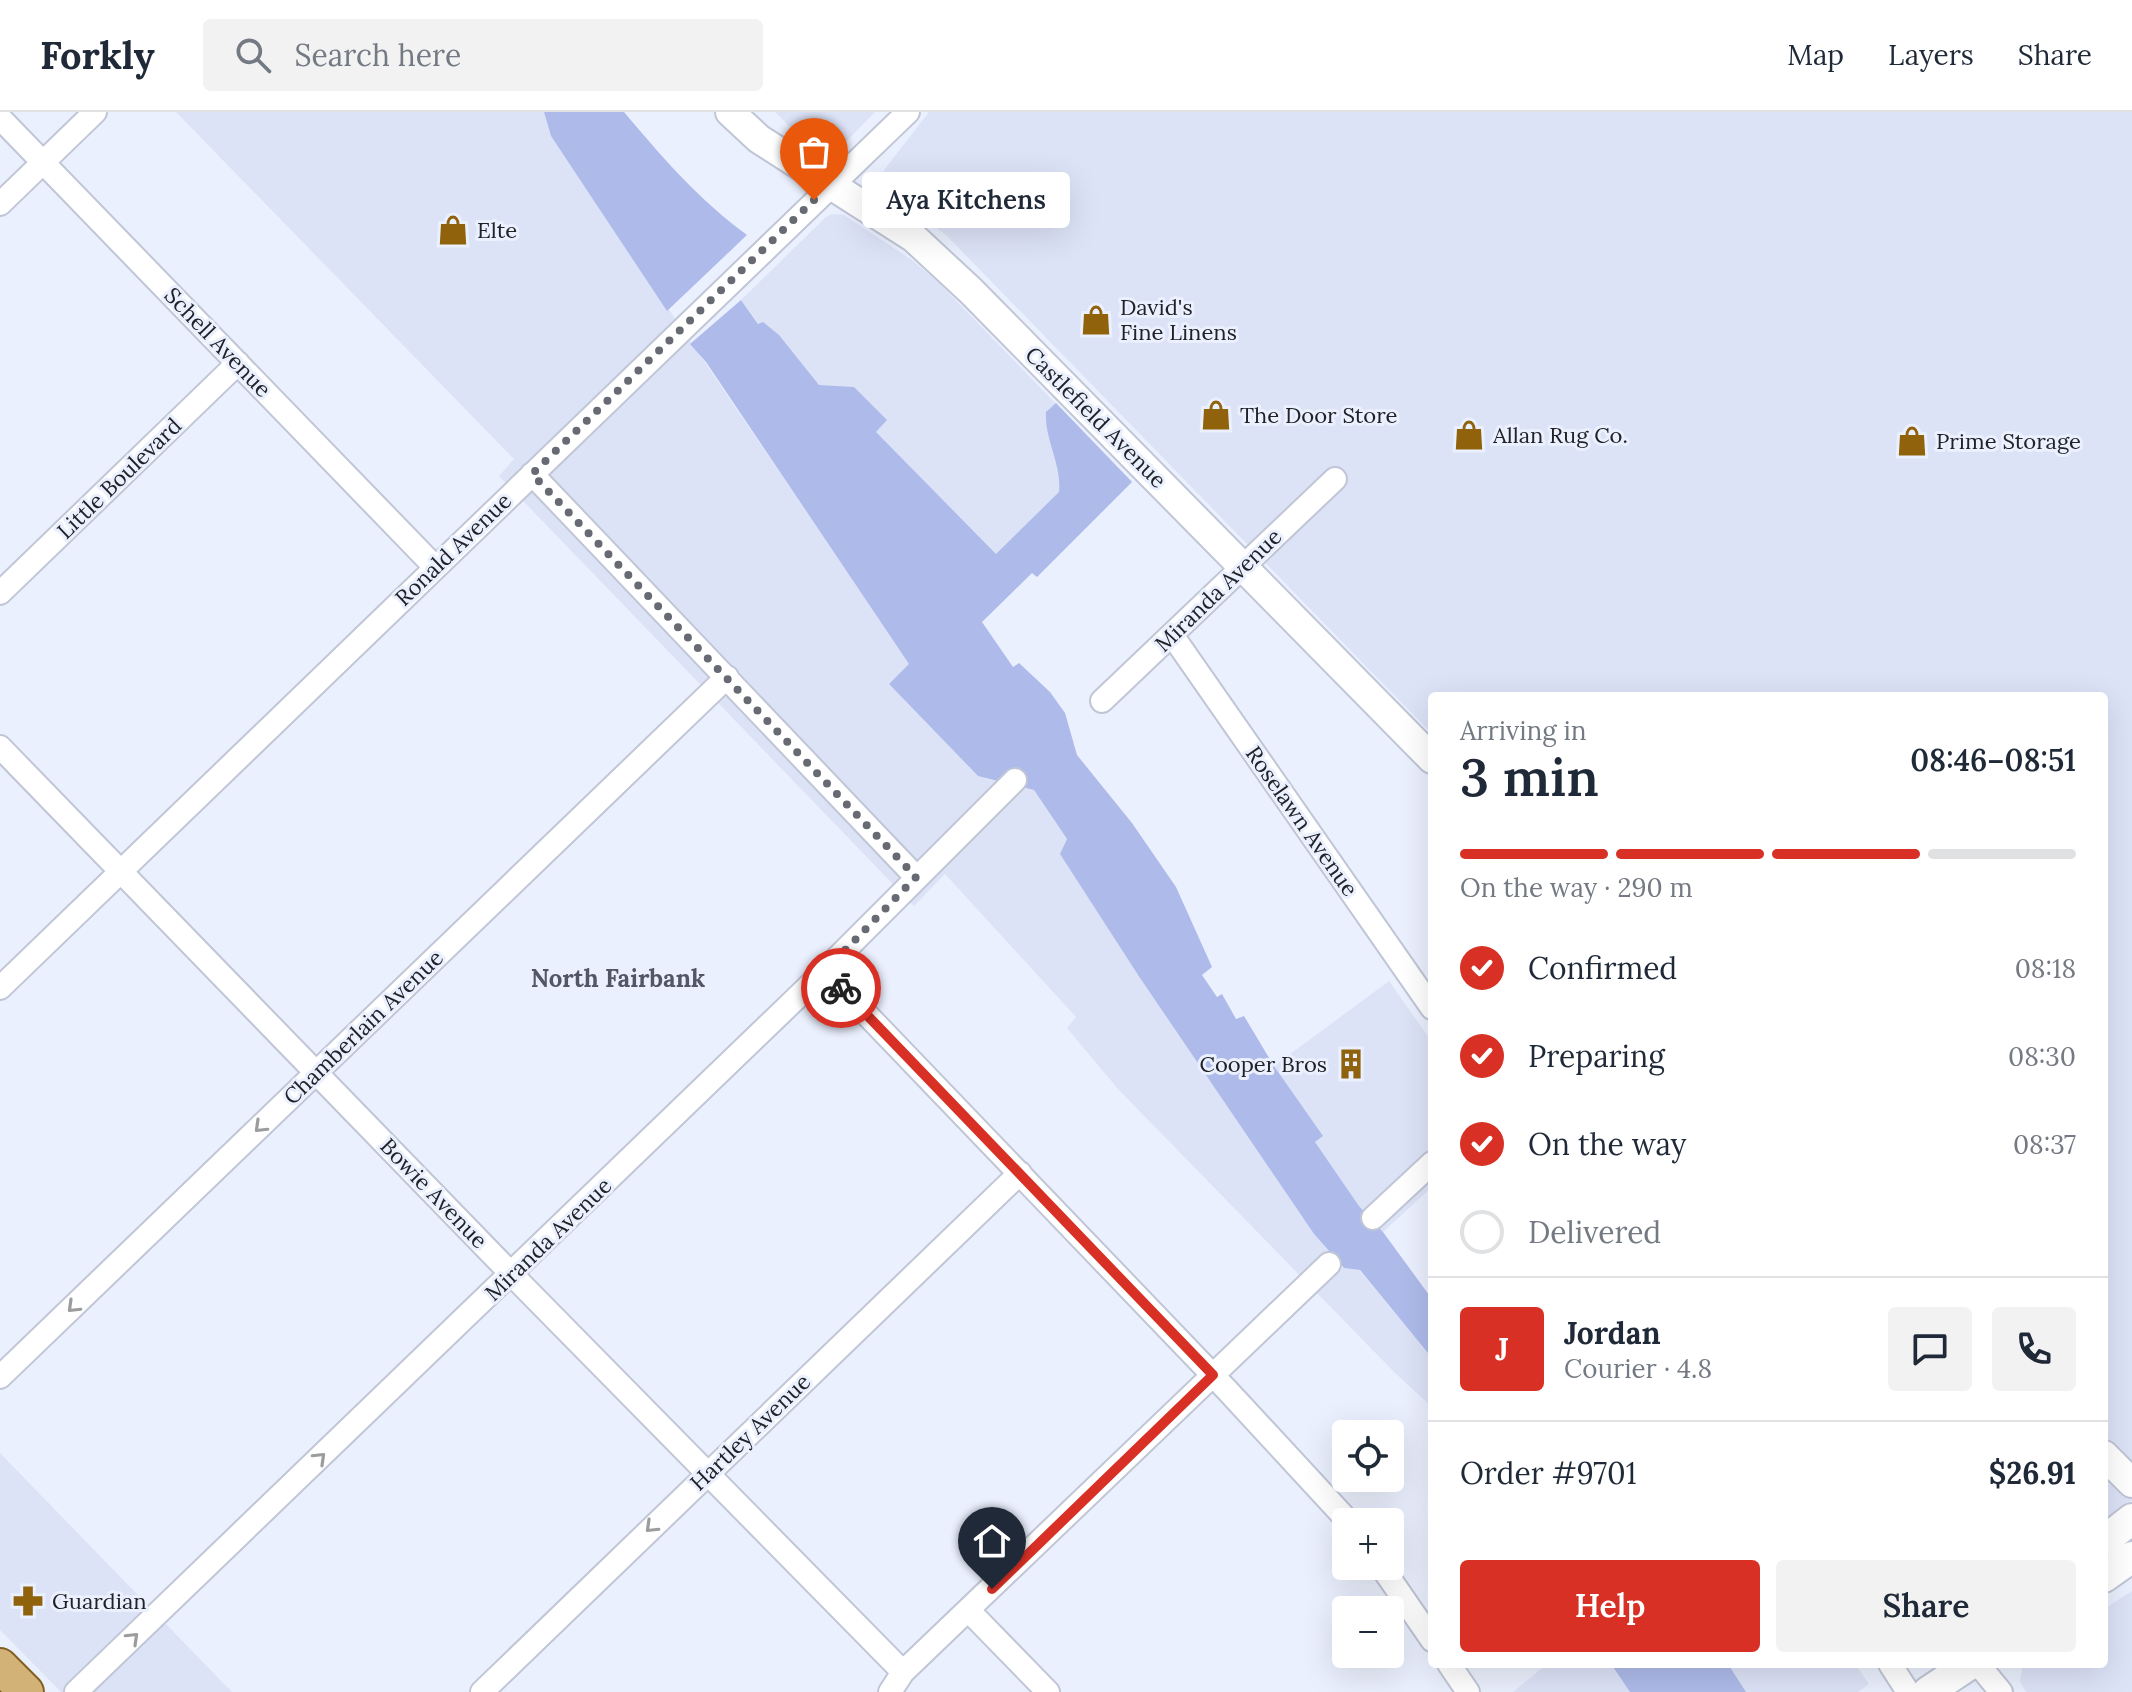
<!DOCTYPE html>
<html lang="en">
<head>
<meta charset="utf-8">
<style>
  body { margin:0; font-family:Lora,serif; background:#f2f2f3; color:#1f2937; height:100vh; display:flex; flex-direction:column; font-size:30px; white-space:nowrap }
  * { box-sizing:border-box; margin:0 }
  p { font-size:26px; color:#747a83 }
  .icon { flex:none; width:44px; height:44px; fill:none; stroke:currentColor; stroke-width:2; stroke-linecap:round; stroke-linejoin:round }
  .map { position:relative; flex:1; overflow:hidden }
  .side { position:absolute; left:1428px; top:580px; width:680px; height:976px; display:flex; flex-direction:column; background:#fff; border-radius:8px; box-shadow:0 8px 32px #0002 }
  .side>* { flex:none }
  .buttons { position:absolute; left:1332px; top:1308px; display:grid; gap:16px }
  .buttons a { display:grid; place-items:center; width:72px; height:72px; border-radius:8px; background:#fff; box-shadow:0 8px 32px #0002; font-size:40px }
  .pin { position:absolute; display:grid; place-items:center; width:68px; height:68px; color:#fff; margin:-82px -34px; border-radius:50% 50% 50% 0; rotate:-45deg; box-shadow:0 0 8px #0007 }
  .pin .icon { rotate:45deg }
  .courier { position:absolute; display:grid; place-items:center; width:80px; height:80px; margin:-40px; border:6px solid #d93025; border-radius:50%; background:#fff; color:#222; box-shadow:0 2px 10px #0007 }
  .bubble { position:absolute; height:56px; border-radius:8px; background:#fff; box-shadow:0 8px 32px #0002; font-size:26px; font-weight:600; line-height:56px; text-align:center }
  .headline em { font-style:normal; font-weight:600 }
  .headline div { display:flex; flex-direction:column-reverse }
  .headline { display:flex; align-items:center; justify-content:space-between; height:136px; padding:0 32px }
  h1 { font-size:52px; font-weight:600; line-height:60px }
  .bar { display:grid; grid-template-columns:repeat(4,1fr); gap:12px 8px; align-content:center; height:96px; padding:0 32px }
  .bar i { height:10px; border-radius:6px; background:#e0e1e3 }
  .bar .current { background:#d93025 }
  .bar p { grid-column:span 4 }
  .line { display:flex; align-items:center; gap:20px; padding:0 32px; border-top:2px solid #e0e1e3 }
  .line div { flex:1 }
  .round { display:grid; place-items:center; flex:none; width:84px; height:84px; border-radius:8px; background:#f2f2f3 }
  ol { padding:0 32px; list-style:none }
  li { display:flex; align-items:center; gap:24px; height:88px }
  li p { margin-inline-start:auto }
  li .icon { padding:8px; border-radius:50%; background:#d93025; color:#fff; stroke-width:4 }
  li:last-child { color:#747a83 }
  li i { width:44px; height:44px; border:4px solid #e0e1e3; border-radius:50% }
  .primary-button { display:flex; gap:16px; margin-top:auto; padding:16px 32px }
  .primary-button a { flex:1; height:92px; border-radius:8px; background:#d93025; color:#fff; font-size:32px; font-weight:600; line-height:92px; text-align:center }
  .primary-button a+a { background:#f2f2f3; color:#1f2937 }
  header { display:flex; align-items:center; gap:48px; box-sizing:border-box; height:112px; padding:0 40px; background:#fff; border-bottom:2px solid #e0e1e3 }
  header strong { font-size:38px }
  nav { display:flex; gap:44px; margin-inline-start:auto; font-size:28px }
  .search { width:560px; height:72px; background:#f2f2f3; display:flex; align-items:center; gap:20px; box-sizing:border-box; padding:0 28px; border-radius:8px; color:#747a83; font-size:30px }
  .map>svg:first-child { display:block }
</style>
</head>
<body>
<header>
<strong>Forkly</strong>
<div class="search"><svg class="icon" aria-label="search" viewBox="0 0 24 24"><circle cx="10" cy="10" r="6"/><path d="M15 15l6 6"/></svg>Search here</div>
<nav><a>Map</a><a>Layers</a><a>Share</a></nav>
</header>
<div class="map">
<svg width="2132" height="1580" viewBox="0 0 2132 1580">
  <rect width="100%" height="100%" fill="#ebf0fe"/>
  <path fill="#dde3f7" d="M176 0H544L551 24 910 552 889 572 978 664 1034 678 1067 727 1061 742 1140 866 1314 1122 1343 1156 1359 1158 1432 1246V1295L1395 1261 1118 977 1067 916 1076 905 945 762 914 794 499 364 514 347Z
    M775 0H875L833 43 811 36Z
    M929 0H2132V1388L2104 1409V584H1432V622L947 124 887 77 882 69 884 58Z
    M832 102 844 103 912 148 939 171 1132 370 1037 465 1032 461 981 510 741 188 826 105Z
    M1389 869 1432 930V1075L1383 1120 1359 1094 1314 1030 1322 1025 1274 954Z
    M0 1341 232 1580H61L0 1518Z
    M2132 1479V1580H2027L2024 1577 2020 1569 2023 1552H2104V1497Z
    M1547 1552H1611L1630 1580H1513Z
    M1728 1552H1855L1869 1572 1858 1580H1746Z"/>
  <path fill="#aebbea" d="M544 0H624C662 45 699 88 747 123L667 199 551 24Z
    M741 188 758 212 763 210 779 223 819 273 854 275 887 308 876 320 996 442 1059 380C1062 352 1044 327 1046 300L1056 291 1132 370 1037 465 1032 461 982 510 1013 555 1019 551 1050 580 1065 601 1077 643 1132 711 1176 775 1212 855 1202 863 1217 885 1222 882 1236 907 1244 904 1274 954 1323 1024 1315 1030 1359 1094 1383 1120 1432 1187V1246L1360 1158 1344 1156 1314 1122 1140 866 1060 742 1067 727 1034 678 978 664 889 572 909 552 706 250 690 232Z
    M1611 1552H1728L1746 1580H1630Z"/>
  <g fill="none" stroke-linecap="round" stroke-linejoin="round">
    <g stroke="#c0c6d6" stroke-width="26">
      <path id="minor" d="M0 6 435 455
        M0 92 95 0
        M532 362 916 765
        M0 481 238 251
        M1172 523 1432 896
        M1102 589 1335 367
        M0 635 526 1177 903 1560
        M825 859 1227 1278 1349 1410
        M0 876 908 0
        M1373 1106 1432 1051
        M0 1265 727 565
        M1381 1454 1432 1528
        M969 1499 1048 1580
        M1449 1552 1468 1580
        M1890 1552 1908 1580
        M1978 1552 2001 1580
        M76 1580 811 872 1015 668
        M482 1580 1020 1061
        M890 1580 903 1560 1329 1152"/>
    </g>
    <g stroke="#c0c6d6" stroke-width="32">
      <path id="tertiary" d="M730 0 759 27 914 126 971 179 1432 647
        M2104 1343 2132 1371"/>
    </g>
    <g stroke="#c0c6d6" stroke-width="34">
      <path id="secondary" d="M2104 1429 2132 1407
        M2104 1465 2132 1445
        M1928 1580 1970 1552"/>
    </g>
    <g stroke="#825e21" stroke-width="38">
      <path id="primary" d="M0 1554 26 1580"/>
    </g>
    <use href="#minor" stroke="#fff" stroke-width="22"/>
    <use href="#tertiary" stroke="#fff" stroke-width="28"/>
    <use href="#secondary" stroke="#fff" stroke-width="30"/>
    <use href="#primary" stroke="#d3b277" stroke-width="34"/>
  </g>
  <defs><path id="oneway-chevron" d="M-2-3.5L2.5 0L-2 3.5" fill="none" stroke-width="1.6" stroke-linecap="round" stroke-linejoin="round" transform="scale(2)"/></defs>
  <g stroke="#9b9c9e">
    <use href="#oneway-chevron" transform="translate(260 1015) rotate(136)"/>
    <use href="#oneway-chevron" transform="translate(73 1195) rotate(136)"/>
    <use href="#oneway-chevron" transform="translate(320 1346) rotate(-44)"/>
    <use href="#oneway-chevron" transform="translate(651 1415) rotate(136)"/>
    <use href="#oneway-chevron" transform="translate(133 1526) rotate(-44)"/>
  </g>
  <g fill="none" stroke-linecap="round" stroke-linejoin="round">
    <path stroke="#676a73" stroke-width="8" stroke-dasharray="0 14.4" d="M814 88 532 362 916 765 825 859 841 876"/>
    <path stroke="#d93025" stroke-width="10" d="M841 876 1213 1263 992 1477"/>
  </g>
  <defs>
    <g id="shop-bare" transform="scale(2.4)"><path d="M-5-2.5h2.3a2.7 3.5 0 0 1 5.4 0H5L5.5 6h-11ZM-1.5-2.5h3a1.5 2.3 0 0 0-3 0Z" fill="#90620c" stroke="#ebf0fe" stroke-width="2.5" paint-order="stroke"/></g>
    <g id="building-bare" transform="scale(2.4)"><path d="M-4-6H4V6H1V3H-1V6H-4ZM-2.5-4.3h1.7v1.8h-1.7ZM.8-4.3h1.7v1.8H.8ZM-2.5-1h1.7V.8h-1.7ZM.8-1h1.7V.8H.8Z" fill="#90620c" stroke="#ebf0fe" stroke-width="2.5" paint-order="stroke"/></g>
    <g id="pharmacy-bare" transform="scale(2.4)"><path d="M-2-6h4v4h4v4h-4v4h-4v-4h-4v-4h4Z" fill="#90620c" stroke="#ebf0fe" stroke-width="2.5" paint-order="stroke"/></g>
  </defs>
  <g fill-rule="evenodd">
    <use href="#shop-bare" x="453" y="118"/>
    <use href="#shop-bare" x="1096" y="208"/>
    <use href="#shop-bare" x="1216" y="303"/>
    <use href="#shop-bare" x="1469" y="323"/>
    <use href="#shop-bare" x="1912" y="329"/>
    <use href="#building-bare" x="1351" y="952"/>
    <use href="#pharmacy-bare" x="28" y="1489"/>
  </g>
  <g text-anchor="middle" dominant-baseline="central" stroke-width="6" stroke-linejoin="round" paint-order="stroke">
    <g font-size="22" fill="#202228" stroke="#ebf0fe" text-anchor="start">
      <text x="477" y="118">Elte</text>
      <text x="1120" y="195">David's<tspan x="1120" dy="25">Fine Linens</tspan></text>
      <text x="1240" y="303">The Door Store</text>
      <text x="1493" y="323">Allan Rug Co.</text>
      <text x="1936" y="329">Prime Storage</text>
      <text x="1327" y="952" text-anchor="end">Cooper Bros</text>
      <text x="52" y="1489">Guardian</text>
    </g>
    <g font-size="22" fill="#202228" stroke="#ebf0fe">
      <text transform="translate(218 230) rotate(46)">Schell Avenue</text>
      <text transform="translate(1096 305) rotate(45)">Castlefield Avenue</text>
      <text transform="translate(119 366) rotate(-44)">Little Boulevard</text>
      <text transform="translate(453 437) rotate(-44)">Ronald Avenue</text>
      <text transform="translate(1218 478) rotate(-44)">Miranda Avenue</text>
      <text transform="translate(1302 709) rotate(55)">Roselawn Avenue</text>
      <text transform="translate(363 915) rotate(-44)">Chamberlain Avenue</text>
      <text transform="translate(434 1081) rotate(46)">Bowie Avenue</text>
      <text transform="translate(548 1127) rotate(-44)">Miranda Avenue</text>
      <text transform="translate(750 1320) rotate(-44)">Hartley Avenue</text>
    </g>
    <g font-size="24" font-weight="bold" fill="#535765" stroke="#ebf0fe">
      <text x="618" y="866">North Fairbank</text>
    </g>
  </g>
</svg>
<div class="buttons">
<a><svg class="icon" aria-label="locate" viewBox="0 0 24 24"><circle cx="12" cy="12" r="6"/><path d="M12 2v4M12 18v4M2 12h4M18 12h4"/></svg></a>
<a>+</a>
<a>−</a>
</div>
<div class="pin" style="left:814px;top:88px;background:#ea580c"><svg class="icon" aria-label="bag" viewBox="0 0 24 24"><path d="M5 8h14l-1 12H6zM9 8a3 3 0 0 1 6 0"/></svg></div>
<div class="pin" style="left:992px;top:1477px;background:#1f2937"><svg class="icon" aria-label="home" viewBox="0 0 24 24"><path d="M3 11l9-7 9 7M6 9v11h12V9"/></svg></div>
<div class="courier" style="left:841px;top:876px"><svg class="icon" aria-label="bike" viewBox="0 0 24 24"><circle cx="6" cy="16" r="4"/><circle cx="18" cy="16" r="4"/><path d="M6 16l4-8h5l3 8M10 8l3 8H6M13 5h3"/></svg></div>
<div class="bubble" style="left:862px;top:60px;width:208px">Aya Kitchens</div>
<section class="side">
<div class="headline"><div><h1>3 min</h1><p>Arriving in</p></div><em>08:46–08:51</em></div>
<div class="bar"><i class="current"></i><i class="current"></i><i class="current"></i><i></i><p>On the way · 290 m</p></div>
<ol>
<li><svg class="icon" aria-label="check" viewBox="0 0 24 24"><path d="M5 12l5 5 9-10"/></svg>Confirmed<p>08:18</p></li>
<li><svg class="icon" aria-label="check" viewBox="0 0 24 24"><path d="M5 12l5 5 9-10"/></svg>Preparing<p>08:30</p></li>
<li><svg class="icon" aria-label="check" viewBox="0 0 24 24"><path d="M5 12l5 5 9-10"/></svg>On the way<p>08:37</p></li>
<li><i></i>Delivered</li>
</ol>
<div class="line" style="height:144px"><b class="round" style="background:#d93025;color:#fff">J</b><div><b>Jordan</b><p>Courier · 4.8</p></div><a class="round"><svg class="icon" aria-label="chat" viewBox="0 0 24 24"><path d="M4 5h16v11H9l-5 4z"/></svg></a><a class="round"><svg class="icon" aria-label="phone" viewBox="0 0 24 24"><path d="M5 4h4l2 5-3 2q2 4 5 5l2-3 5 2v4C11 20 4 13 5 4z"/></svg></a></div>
<div class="line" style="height:104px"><div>Order #9701</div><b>$26.91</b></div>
<div class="primary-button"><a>Help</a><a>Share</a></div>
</section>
</div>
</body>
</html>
